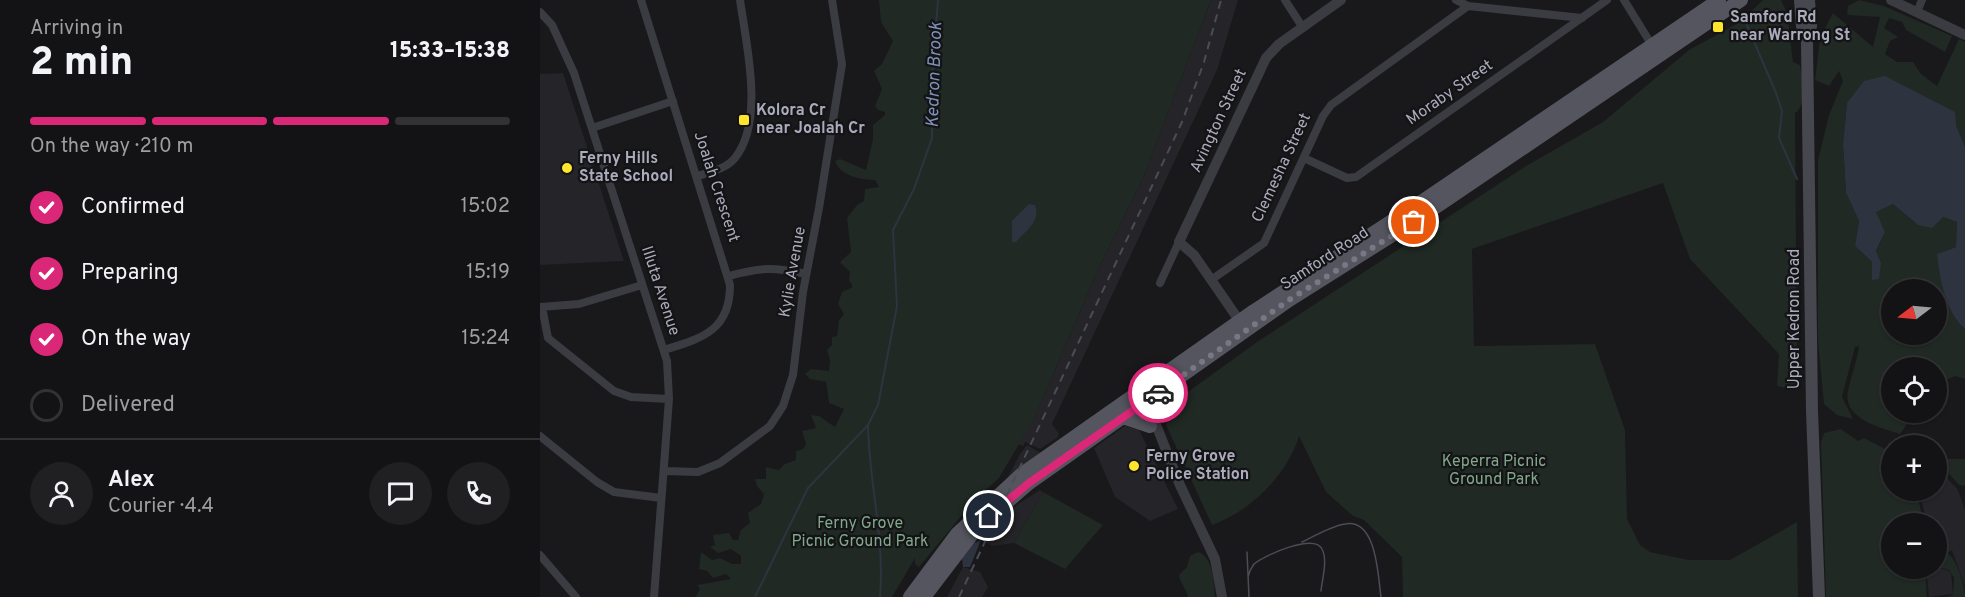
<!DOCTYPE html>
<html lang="en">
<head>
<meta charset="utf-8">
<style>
  body { margin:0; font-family:Overpass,sans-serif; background:#202022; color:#f1f3f6; height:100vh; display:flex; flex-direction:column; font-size:22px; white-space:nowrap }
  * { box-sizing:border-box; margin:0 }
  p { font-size:20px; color:#9d9ea0 }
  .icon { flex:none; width:33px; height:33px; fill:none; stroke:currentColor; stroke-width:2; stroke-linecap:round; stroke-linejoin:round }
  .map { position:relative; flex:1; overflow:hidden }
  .side { display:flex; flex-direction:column; background:#131214; width:540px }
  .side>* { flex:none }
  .needle { width:39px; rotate:254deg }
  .fabs { position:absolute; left:1341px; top:279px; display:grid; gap:12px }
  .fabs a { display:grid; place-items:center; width:66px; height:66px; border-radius:50%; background:#131214; box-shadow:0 2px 4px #0004,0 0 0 2px #323234; font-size:30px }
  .pin { position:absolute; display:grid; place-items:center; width:51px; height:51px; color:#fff; margin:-26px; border:3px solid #fff; border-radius:50%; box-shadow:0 2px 6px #0007 }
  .courier { position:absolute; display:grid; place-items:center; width:60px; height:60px; margin:-30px; border:4px solid #db2777; border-radius:50%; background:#fff; color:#222; box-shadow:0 2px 8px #0007 }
  .overview em { font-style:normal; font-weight:800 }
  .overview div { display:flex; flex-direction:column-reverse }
  .overview { display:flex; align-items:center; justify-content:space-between; height:102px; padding:0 30px }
  h1 { font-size:39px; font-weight:800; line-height:45px }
  .bar { display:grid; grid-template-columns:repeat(4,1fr); gap:9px 6px; align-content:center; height:72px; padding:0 30px }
  .bar i { height:8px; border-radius:4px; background:#323234 }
  .bar .on { background:#db2777 }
  .bar p { grid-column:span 4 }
  .line { display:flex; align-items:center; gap:15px; padding:0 30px; border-top:2px solid #323234 }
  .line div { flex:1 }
  .round { display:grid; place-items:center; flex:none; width:63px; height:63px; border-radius:32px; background:#202022 }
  ol { padding:0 30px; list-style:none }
  li { display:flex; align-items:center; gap:18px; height:66px }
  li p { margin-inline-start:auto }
  li .icon { padding:6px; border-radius:50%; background:#db2777; color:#fff; stroke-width:4 }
  li:last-child { color:#9d9ea0 }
  li i { width:33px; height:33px; border:3px solid #323234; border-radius:50% }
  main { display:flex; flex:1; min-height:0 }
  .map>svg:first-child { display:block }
</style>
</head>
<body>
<main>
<section class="side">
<div class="overview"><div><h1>2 min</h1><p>Arriving in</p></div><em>15:33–15:38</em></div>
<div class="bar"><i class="on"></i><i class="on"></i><i class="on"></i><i></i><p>On the way · 210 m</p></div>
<ol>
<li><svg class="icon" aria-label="check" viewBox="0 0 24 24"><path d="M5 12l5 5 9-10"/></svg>Confirmed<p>15:02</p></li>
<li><svg class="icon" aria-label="check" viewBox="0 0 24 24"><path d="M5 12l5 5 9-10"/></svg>Preparing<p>15:19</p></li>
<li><svg class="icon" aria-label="check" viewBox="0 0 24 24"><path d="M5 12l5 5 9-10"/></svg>On the way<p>15:24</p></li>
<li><i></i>Delivered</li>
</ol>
<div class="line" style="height:108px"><a class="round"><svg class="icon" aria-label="person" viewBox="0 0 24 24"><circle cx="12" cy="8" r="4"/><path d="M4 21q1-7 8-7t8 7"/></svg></a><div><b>Alex</b><p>Courier · 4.4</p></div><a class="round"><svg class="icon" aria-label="chat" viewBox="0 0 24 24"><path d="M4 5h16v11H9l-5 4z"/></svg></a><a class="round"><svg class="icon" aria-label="phone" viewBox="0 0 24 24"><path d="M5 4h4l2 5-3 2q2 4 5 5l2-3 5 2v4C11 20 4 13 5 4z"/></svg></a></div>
</section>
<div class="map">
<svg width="1425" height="597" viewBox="0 0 1425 597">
  <rect width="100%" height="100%" fill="#19181b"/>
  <path fill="#252428" d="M671 0H698L677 70 512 424 519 434 517 438 500 449 485 442 483 446 478 444 494 419 558 270 604 176Z
    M23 73 84 261 0 265V74Z
    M585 426 599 430 638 509 610 521 575 497 554 448Z
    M487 445 501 453 467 479 480 454Z
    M1397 467 1418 490 1425 510V587L1412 550 1397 559 1396 524 1387 523 1379 491 1396 490Z
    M500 490 503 492 474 543 452 546 442 541 449 523Z
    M1397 566 1411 572 1413 594 1389 597 1386 569 1396 568Z
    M423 567 440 572 448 587 442 597H407Z"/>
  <path fill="#202923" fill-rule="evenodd" d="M339 0H671L604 176 558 270 494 419 459 478 438 497 426 502 423 514 379 567 375 564V558L352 597H156L160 589 157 585 191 579 186 574 173 578 167 571 159 569 161 552 172 560 180 558 192 564H201V556L191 549 178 553 170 547 175 545 173 535 189 533 193 540H198L201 530 210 523 208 513 221 504 224 494 217 486 215 479H226V467L239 470 245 464 256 460V451L263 449 266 444 262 431 276 428 271 415 279 416 295 427 304 409 289 403 286 382 270 379 265 374 271 369 289 371 290 360 287 350 292 345V337L297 336 299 320 304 314 298 304 302 292 313 287 309 280 310 272 300 262 311 252 307 218 317 205 324 201 325 189 339 187 335 180C321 180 300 176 295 161L300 159 326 170 333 139V125L345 115V112L338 110 335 106 342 89 334 71 342 64 353 41 341 22Z
    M1223 0H1241L1247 13 1253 62 1260 65C1262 78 1267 107 1255 113L1257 390 1237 386 1239 354 1150 259 1123 183 932 249 934 346 1055 344 1085 430 1087 519 1100 545 1110 552 1149 560H1190L1257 522 1258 597H863L862 557 824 520 813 516 786 492 759 436C748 474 710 512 672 525L626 425 627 407 717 342 986 166 1063 122 1149 50 1200 22Z
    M1319 0 1344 6 1412 36 1405 52 1366 30 1362 22 1349 18 1344 28 1358 37 1350 41 1345 54 1357 62H1373L1381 74 1397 86 1419 39 1425 42V147L1416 125 1307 103 1303 144 1306 193 1319 221 1315 246 1332 262 1341 263 1336 252 1345 232 1335 212 1353 204 1378 225 1403 217 1417 222 1416 247 1397 254C1399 278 1406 313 1425 329V379L1415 376 1397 384 1396 368H1352V412L1375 413 1360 434C1341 428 1302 419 1308 391 1311 376 1317 361 1319 346L1315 347 1302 397 1313 419 1297 415 1284 404 1278 342V160L1289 115 1303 81 1299 71 1289 86 1275 80 1280 38 1293 13 1333 47 1340 17 1307 15 1308 6ZM1352 290H1396V334H1352Z
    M1301 429 1318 441 1324 438 1351 452 1352 490 1376 491 1384 523 1352 524V568L1385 569 1387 597H1286L1281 442 1284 433Z
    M1397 446 1404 459H1425V486L1419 485 1397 460Z
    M503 492 563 525 525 569 474 543Z
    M658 552C673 556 674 583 675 597H648C647 589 640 584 639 575L647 567 650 556Z
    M1406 553C1416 555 1425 586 1425 597H1406L1413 595 1414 578 1409 570 1399 567 1396 563 1397 559Z"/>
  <path fill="#2d3440" d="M1345 76 1415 112 1416 125 1425 147V329C1406 313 1399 278 1397 254L1416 247 1417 222 1403 217 1392 228 1378 225 1353 204 1336 212 1345 232 1336 251 1341 263 1339 279 1332 280V262L1315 246 1319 221 1306 193 1303 144 1307 103 1324 81Z
    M489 204 495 205C501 222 486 230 476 242H472V221Z
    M441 540 430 567H423L422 558 434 543Z"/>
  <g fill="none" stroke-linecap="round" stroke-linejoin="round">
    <path stroke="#2d3440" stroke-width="2" d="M1203 16 1236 93 1242 111 1239 138 1257 179
      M328 425C329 484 345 538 340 597
      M215 597 268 488 328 425 338 405 357 306 353 230 374 189 392 138V79L398 0"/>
    <path stroke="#3b3b42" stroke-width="8" d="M101 0 190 285C190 331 162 338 124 350
      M745 0 763 28
      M916 0 928 6 1042 18
      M1084 0 1113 47
      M0 12 12 25 34 73 127 361 129 399 114 597
      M1377 12 1382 0
      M52 128 133 101
      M764 158 807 178 816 177 1067 0
      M158 176C170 172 186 169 195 158 225 121 206 43 200 0
      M189 276C221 267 234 267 266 274
      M671 280 724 243 783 116 791 105 928 6
      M620 283 639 242
      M0 307 39 304 102 285
      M2 307 8 338 74 391 91 397 129 399
      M0 436 57 482 74 492 121 498
      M124 471 158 472 180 463 230 426 243 406 253 375 263 292 279 208 302 64 292 0
      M0 555 36 597"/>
    <path stroke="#3b3b42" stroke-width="10" d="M1351 0 1425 35
      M703 326 654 255 639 242 726 58 739 44 801 0
      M604 394 639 483 675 559 682 597"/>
    <path stroke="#474750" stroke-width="12" d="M1260 0 1262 26 1267 40
      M1269 0 1271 26 1267 42 1272 411 1279 597"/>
    <path stroke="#55555f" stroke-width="14" d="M614 415 627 396 629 385
      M583 417 610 426
      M370 597 417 534 482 474 714 311 884 200 1179 0
      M384 597 436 529 489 483 749 300 884 215 1201 0"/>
    <path stroke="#4c4c55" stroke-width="1.5" d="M762 542C775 536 791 526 805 524 837 518 838 577 841 597
      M707 552 709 597
      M708 577C709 572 711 568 714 564 725 555 774 533 782 549 788 560 782 580 781 591"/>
    <path stroke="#4c4c55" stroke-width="2" stroke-dasharray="8 6" stroke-linecap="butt" d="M419 597 642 122 664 62 681 0"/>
  </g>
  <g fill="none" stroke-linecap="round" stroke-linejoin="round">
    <path stroke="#777883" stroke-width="6" stroke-dasharray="0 10.8" d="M618 393 749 300 874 222"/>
    <path stroke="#db2777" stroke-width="8" d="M449 516 489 483 618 393"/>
  </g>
  <g fill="#ffe62c" stroke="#141316" stroke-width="2">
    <rect x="1172" y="21" width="12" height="12" rx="3"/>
    <rect x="198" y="114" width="12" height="12" rx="3"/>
    <circle cx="27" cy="168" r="6"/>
    <circle cx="594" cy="466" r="6"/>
  </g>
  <g text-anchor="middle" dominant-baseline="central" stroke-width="4.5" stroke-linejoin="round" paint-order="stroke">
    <g font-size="16" font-weight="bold" fill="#aaabbb" stroke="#141316" text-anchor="start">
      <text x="1190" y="18">Samford Rd<tspan x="1190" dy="18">near Warrong St</tspan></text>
      <text x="216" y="111">Kolora Cr<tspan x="216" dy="18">near Joalah Cr</tspan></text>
      <text x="39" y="159">Ferny Hills<tspan x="39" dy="18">State School</tspan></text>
      <text x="606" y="457">Ferny Grove<tspan x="606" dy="18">Police Station</tspan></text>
    </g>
    <g font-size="16" fill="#aaabbb" stroke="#141316">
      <text transform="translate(910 93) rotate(-35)">Moraby Street</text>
      <text transform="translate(679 121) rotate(-65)">Avington Street</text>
      <text transform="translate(742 168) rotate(-65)">Clemesha Street</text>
      <text transform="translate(176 187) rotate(72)">Joalah Crescent</text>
      <text transform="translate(785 259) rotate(-33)">Samford Road</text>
      <text transform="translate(253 272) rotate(-80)">Kylie Avenue</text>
      <text transform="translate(120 291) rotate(72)">Illuta Avenue</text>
      <text transform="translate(1255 319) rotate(-90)">Upper Kedron Road</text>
    </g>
    <g font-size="16" fill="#80a88b" stroke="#141316">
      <text x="954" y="462">Keperra Picnic<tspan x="954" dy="18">Ground Park</tspan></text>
      <text x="320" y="524">Ferny Grove<tspan x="320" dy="18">Picnic Ground Park</tspan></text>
    </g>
    <g font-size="18" font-style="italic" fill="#7f91b8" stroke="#141316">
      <text transform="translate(395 75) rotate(-88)">Kedron Brook</text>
    </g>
  </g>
</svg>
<div class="fabs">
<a><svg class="needle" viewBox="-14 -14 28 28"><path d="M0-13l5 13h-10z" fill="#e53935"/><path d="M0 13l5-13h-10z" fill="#9d9ea0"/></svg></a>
<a><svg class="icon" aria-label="locate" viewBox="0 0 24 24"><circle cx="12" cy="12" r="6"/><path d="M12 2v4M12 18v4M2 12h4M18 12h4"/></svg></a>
<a>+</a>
<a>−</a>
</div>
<div class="pin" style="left:874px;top:222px;background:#ea580c"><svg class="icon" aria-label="bag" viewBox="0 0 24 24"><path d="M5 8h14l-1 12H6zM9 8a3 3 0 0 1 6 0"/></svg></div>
<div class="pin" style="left:449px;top:516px;background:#1f2937"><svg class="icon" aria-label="home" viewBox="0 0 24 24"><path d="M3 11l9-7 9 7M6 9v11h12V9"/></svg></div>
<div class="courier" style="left:618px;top:393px"><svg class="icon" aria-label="car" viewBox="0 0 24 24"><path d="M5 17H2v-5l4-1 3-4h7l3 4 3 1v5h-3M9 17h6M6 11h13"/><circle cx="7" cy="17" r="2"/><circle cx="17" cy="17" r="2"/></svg></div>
</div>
</main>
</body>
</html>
